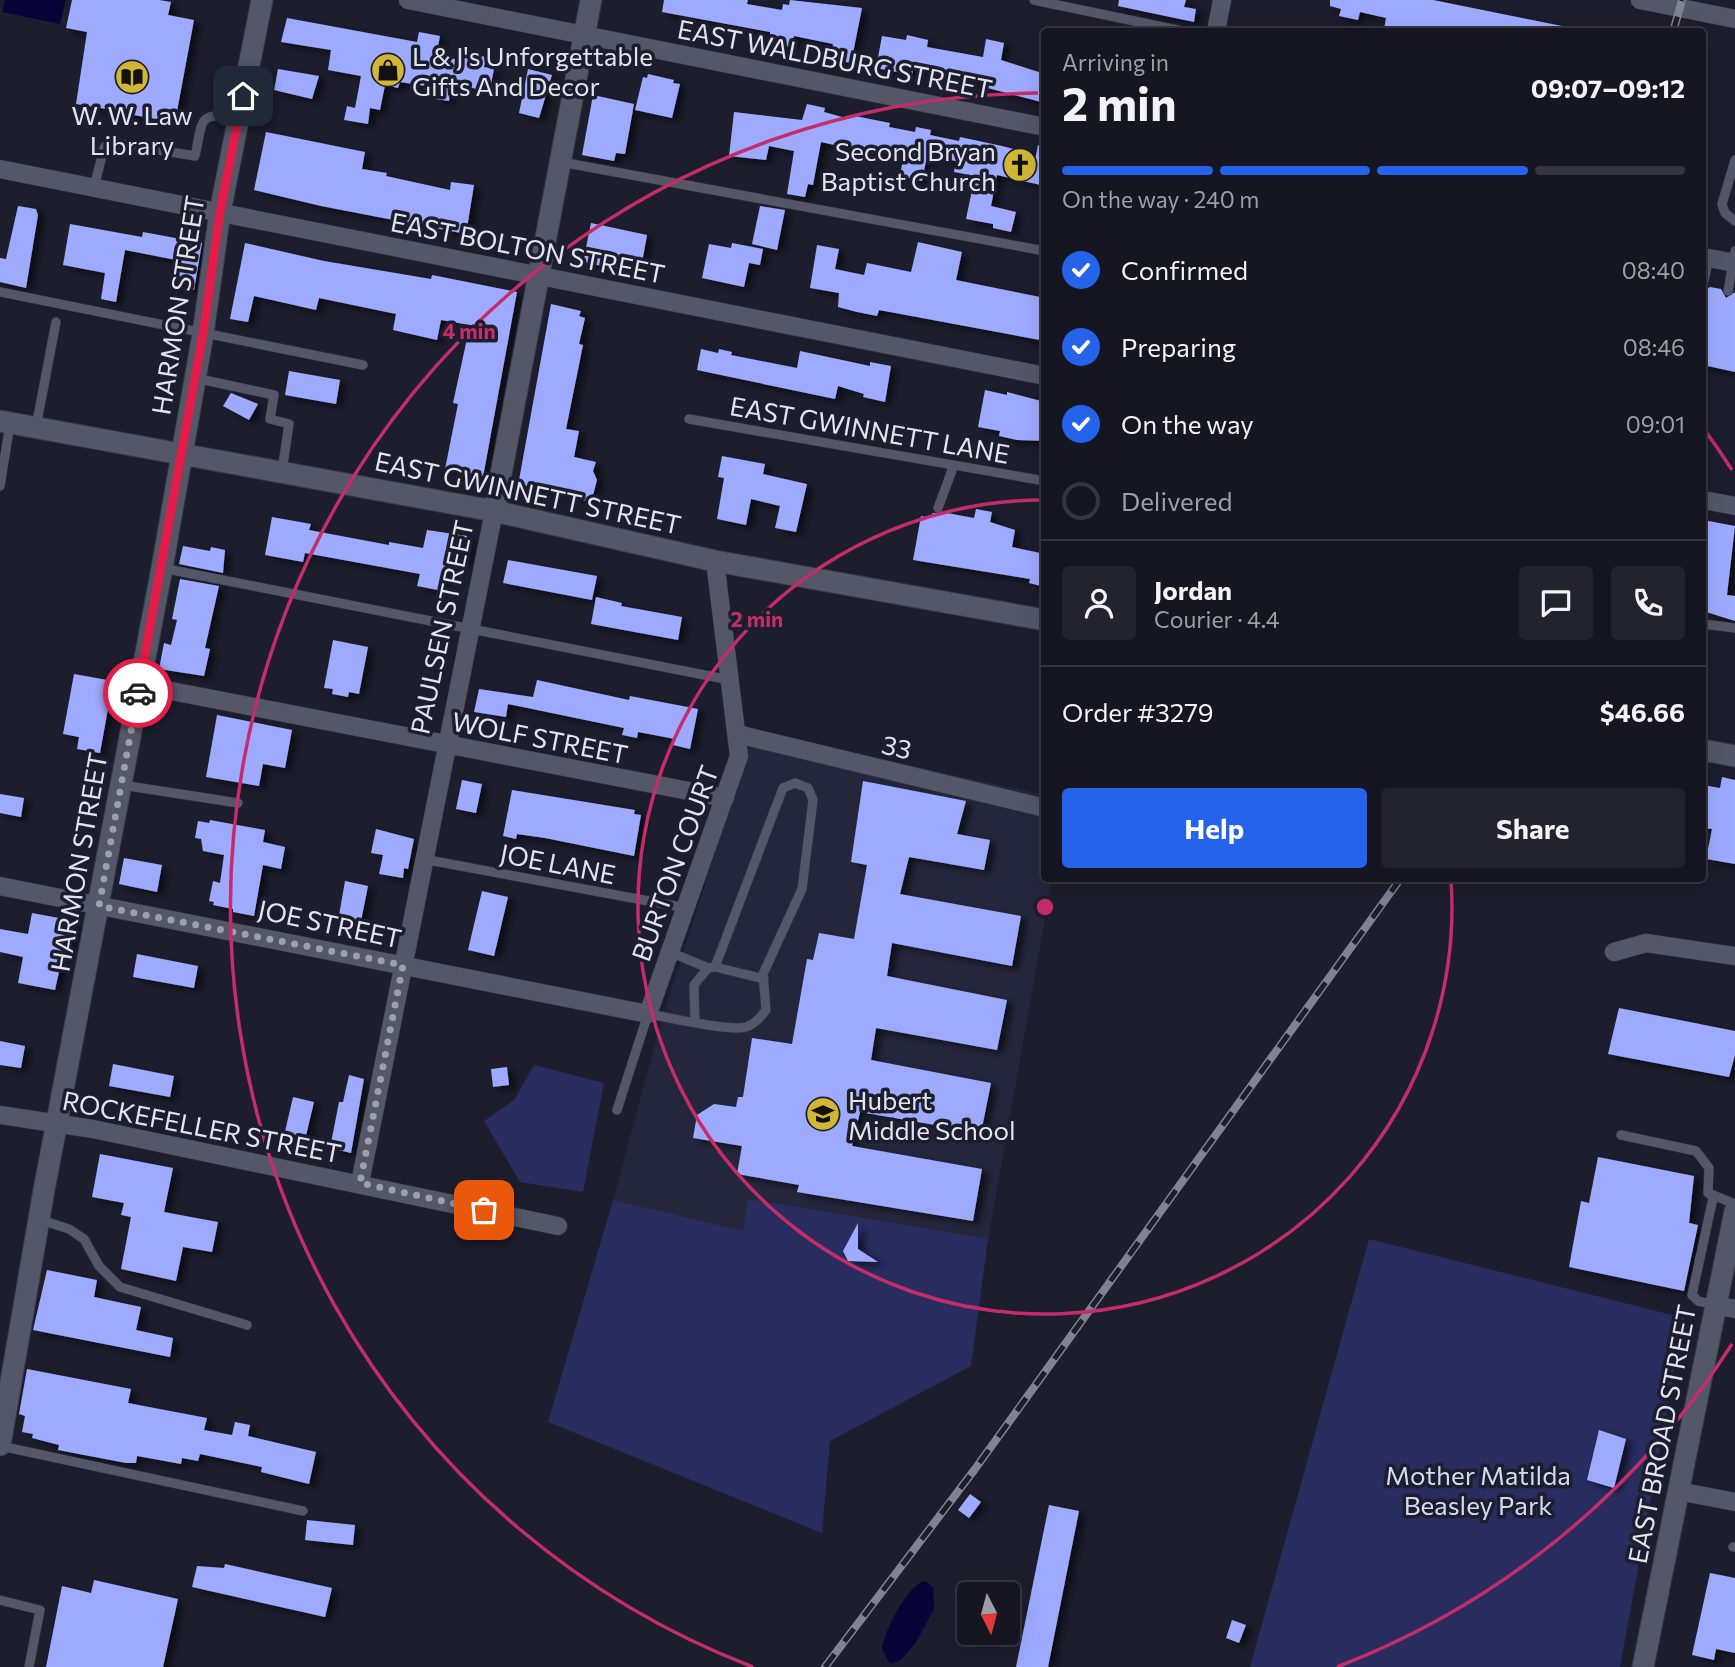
<!DOCTYPE html>
<html lang="en">
<head>
<meta charset="utf-8">
<style>
  body { margin:0; font-family:Commissioner,sans-serif; background:#22232f; color:#f1f3f6; height:100vh; display:flex; flex-direction:column; font-size:26px; white-space:nowrap }
  * { box-sizing:border-box; margin:0 }
  p { font-size:23px; color:#9d9fa5 }
  .icon { flex:none; width:38px; height:38px; fill:none; stroke:currentColor; stroke-width:2; stroke-linecap:round; stroke-linejoin:round }
  .map { position:relative; flex:1; overflow:hidden }
  .panel { position:absolute; left:1041px; top:28px; width:665px; height:854px; display:flex; flex-direction:column; background:#151622; border-radius:7px; box-shadow:0 7px 28px #0002,0 0 0 2px #343540 }
  .panel>* { flex:none }
  .needle { width:46px; rotate:174deg }
  .fabs { position:absolute; left:957px; top:1582px; display:grid; gap:14px }
  .fabs a { display:grid; place-items:center; width:63px; height:63px; border-radius:7px; background:#151622; box-shadow:0 7px 28px #0002,0 0 0 2px #343540; font-size:35px }
  .pin { position:absolute; display:grid; place-items:center; width:60px; height:60px; color:#fff; margin:-30px; border-radius:14px; box-shadow:0 4px 10px #0006 }
  .courier { position:absolute; display:grid; place-items:center; width:70px; height:70px; margin:-35px; border:5px solid #e11d48; border-radius:50%; background:#fff; color:#222; box-shadow:0 2px 9px #0007 }
  .summary em { font-style:normal; font-weight:700 }
  .summary div { display:flex; flex-direction:column-reverse }
  .summary { display:flex; align-items:center; justify-content:space-between; height:119px; padding:0 21px }
  h1 { font-size:46px; font-weight:700; line-height:52px }
  .bar { display:grid; grid-template-columns:repeat(4,1fr); gap:10px 7px; align-content:center; height:84px; padding:0 21px }
  .bar i { height:9px; border-radius:5px; background:#343540 }
  .bar .current { background:#2563eb }
  .bar p { grid-column:span 4 }
  .line { display:flex; align-items:center; gap:18px; padding:0 21px; border-top:2px solid #343540 }
  .line div { flex:1 }
  .round { display:grid; place-items:center; flex:none; width:74px; height:74px; border-radius:7px; background:#22232f }
  ol { padding:0 21px; list-style:none }
  li { display:flex; align-items:center; gap:21px; height:77px }
  li p { margin-inline-start:auto }
  li .icon { padding:7px; border-radius:50%; background:#2563eb; color:#fff; stroke-width:4 }
  li:last-child { color:#9d9fa5 }
  li i { width:38px; height:38px; border:4px solid #343540; border-radius:50% }
  .action { display:flex; gap:14px; margin-top:auto; padding:14px 21px }
  .action a { flex:1; height:80px; border-radius:7px; background:#2563eb; color:#fff; font-size:28px; font-weight:700; line-height:80px; text-align:center }
  .action a+a { background:#22232f; color:#f1f3f6 }
  .map>svg:first-child { display:block }
</style>
</head>
<body>
<div class="map">
<svg width="1735" height="1667" viewBox="0 0 1735 1667">
  <defs>
    <filter id="shadow"><feDropShadow dx="6" dy="3.5" stdDeviation="3.5" flood-color="#0009"/></filter>
  </defs>
  <rect width="100%" height="100%" fill="#1c1e2e"/>
  <path fill="#24273c" d="M754 731 1045 795V878L1052 879 966 1365 556 1414 659 1029Z"/>
  <path fill="#282c5e" d="M534 1065 604 1083 583 1192 520 1182 484 1121 514 1100Z
    M748 1199 988 1239 971 1366 830 1441 822 1533 548 1422 613 1200 743 1231Z
    M1369 1239 1684 1318 1620 1667H1250Z"/>
  <path fill="#090237" d="M5 0H66L60 24 2 12Z
    M925 1581 933 1587 934 1609 916 1642 901 1660 890 1664 882 1649C884 1631 908 1584 925 1581Z"/>
  <path fill="#9eaafe" filter="url(#shadow)" d="M72 0H159L171 2 168 15 194 20 175 122 133 115 131 122 116 119 118 111 76 104 87 32 66 28Z
    M664 0H748L747 4 782 10 783 4 789 5 790 0 862 8 851 63 836 60 837 56 831 54 833 44 794 36 790 47 770 43V32L662 12Z
    M1119 0H1186L1184 7 1196 9 1194 22 1118 6Z
    M1330 0H1433L1562 26V32H1394L1384 29 1386 18 1360 12 1358 20 1339 16 1341 9 1330 6Z
    M287 18 417 42 419 32 440 36 435 63 443 65 444 57 455 59 454 67 460 68 463 53 486 57 484 67 494 69 491 84 485 82 483 90 451 84 449 101 435 99 438 88 400 82 398 88 385 85 380 110 370 108 368 124 344 120 347 106 355 108 361 76 328 70 331 50 281 42Z
    M907 35 928 40 927 47 983 57 986 39 1004 43 1001 60 1045 74V103L984 87 985 83 979 80 913 70 912 75 876 68 882 36 906 40Z
    M278 69 319 76 312 99 274 90Z
    M528 69 552 75 539 118 519 113Z
    M648 74 674 80 673 83 680 84 672 118 635 110 643 77 647 78Z
    M593 95 634 104 625 154 616 153 614 161 582 155Z
    M807 104 825 108 824 112 849 119 850 115 890 123 889 127 915 132 916 127 931 130 930 135 959 141 960 137 1002 146 1033 154 1032 159 1035 160 1038 145 1045 146V186L997 175 991 206 1016 212 1011 232 993 228V224L966 219 975 176 954 172 956 161 927 156 922 181 900 176 904 153 876 148 875 154 821 142 813 185 808 184 805 197 787 194 794 151 769 146 766 160 729 156 734 112 802 120Z
    M266 132 365 152 362 169 387 173 386 176 450 190 451 182 474 185 466 234 321 206 254 190Z
    M18 206 36 209 38 215 26 288 0 282V258L6 259Z
    M760 206 785 210 777 250 752 244Z
    M591 223 647 235 640 274 583 262Z
    M70 224 142 237 143 232 202 243 194 290 171 286 176 260 125 250 116 302 101 299 105 273 63 265Z
    M918 242 962 252 956 280 1045 298V341L879 310 877 316 857 312 838 307 839 293 810 288 817 245 839 249 835 269 864 275 867 263 911 272Z
    M245 243 324 261 431 279 432 275 517 292 483 477 445 469 458 404 453 403 470 325 441 320 437 340 393 330 396 314 319 298 316 310 254 296 248 322 230 319Z
    M732 243 763 249 760 265 749 263 744 287 702 278 709 244 731 248Z
    M1710 287 1721 289 1726 298 1735 292V372L1703 365V292Z
    M551 304 581 311 579 316 585 318 579 344 583 345 566 429 579 431 574 457 596 462 593 471 597 480 591 503 567 494 522 485 519 480Z
    M701 349 718 353 719 349 732 352 731 355 797 368 800 351 870 366V362L891 366 885 402 863 397 864 394 838 386 835 399 697 370Z
    M289 371 340 380 336 404 285 395Z
    M985 390 1007 395V392L1045 402V441L1017 440 999 436 1000 431 978 427Z
    M231 393 258 404 249 420 223 406Z
    M722 456 765 464 763 474 807 484 796 532 775 528 780 506 751 499 746 525 717 519 724 478 718 477Z
    M976 509 992 512 990 522 1015 530 1012 547 1045 554V587L1029 583 1030 579 913 560 921 516 929 518 933 513H947L974 518Z
    M272 517 311 524 309 530 389 545V542L423 548 427 530 467 536 470 541 466 561 447 557 443 591 417 586 420 574 305 553 303 562 265 555Z
    M1703 520 1735 526 1727 595 1735 596V621L1703 611Z
    M183 546 210 551 211 547 225 550 223 573 179 564Z
    M508 560 597 576 592 600 503 583Z
    M180 579 219 586 205 648 210 649 204 676 159 669 164 643 171 645 177 620 172 619Z
    M596 597 622 603 621 606 682 617 678 640 591 624Z
    M333 640 368 647 359 694 349 692 348 697 332 694 333 689 324 688Z
    M74 674 113 681 100 753 77 749 79 737 63 734Z
    M537 680 629 700 630 696 698 709 690 749 673 745 675 739 638 732 637 738 622 735 624 728 508 704 506 717 474 712 479 689 533 697Z
    M217 715 292 730 285 768 263 764 259 786 206 777Z
    M1722 777 1735 780V864L1706 859 1712 829 1703 828V785L1720 788Z
    M462 780 482 784 476 813 456 809Z
    M863 781 966 801 957 834 990 840 984 870 909 857 900 894 1021 916 1012 966 892 943 887 976 1007 1000 997 1050 876 1028 871 1060 991 1083 981 1133 860 1112 852 1146 982 1169 973 1221 797 1192 799 1185 737 1174 742 1146 693 1138 697 1115 714 1104 736 1107 738 1097H743L752 1038 792 1044 807 959 813 960 819 933 854 939 867 865 851 862Z
    M512 790 635 810 634 814 641 815 634 856 545 838 517 834 516 839 503 836Z
    M0 794 24 798 21 817 0 813Z
    M210 820 265 830 263 842 285 847 281 869 263 865 254 916 233 912V909L213 905 214 902 209 901 213 881 220 883 224 855 203 851 201 839 195 838 198 821 209 823Z
    M376 829 414 839 408 869 404 868 403 878 379 874 383 855 371 853Z
    M124 858 162 865 157 892 119 884Z
    M345 881 368 886 360 926 338 921Z
    M482 891 508 897 494 956 468 950Z
    M32 913 75 921 68 954 63 953 55 990 18 983 23 957 0 952V929L28 934Z
    M137 954 198 966 194 988 133 977Z
    M1619 1008 1735 1031V1055L1729 1077 1608 1054Z
    M0 1041 25 1046 21 1068 0 1065Z
    M113 1064 174 1076 170 1097 109 1086Z
    M507 1067 509 1085 493 1087 491 1069Z
    M349 1075 364 1079 351 1153 330 1148 339 1102H343Z
    M293 1097 314 1102 304 1144 283 1140Z
    M100 1154 173 1168 164 1212 218 1222 212 1252 183 1247 176 1281 121 1269 131 1217 121 1215 124 1203 92 1197Z
    M1598 1157 1694 1176 1689 1223 1698 1225 1684 1291 1569 1267 1581 1201 1589 1203Z
    M858 1223V1249L878 1262 848 1261 843 1251Z
    M47 1270 97 1280 94 1297 141 1307 136 1330 173 1338 170 1357 33 1330Z
    M27 1369 131 1389 128 1403 207 1418 204 1430 232 1435 235 1422 250 1425 248 1436 316 1452 309 1484 261 1472 262 1467 200 1454 198 1461 182 1458 181 1464 137 1456 136 1463H126L58 1450 59 1445 32 1438 33 1434 22 1432 25 1416 19 1414Z
    M1599 1430 1626 1439 1614 1488 1587 1480Z
    M970 1494 981 1502 969 1518 958 1510Z
    M1049 1505 1079 1511 1048 1667H1016Z
    M307 1520 355 1525 353 1545 305 1540Z
    M225 1564 332 1588 325 1617 192 1587 197 1566 224 1568Z
    M1710 1573 1735 1578V1653L1716 1649 1714 1660 1692 1655Z
    M94 1580 178 1599 163 1667H46L62 1586 91 1593Z
    M1232 1620 1246 1625 1239 1643 1226 1638Z"/>
  <g fill="none" stroke-linecap="round" stroke-linejoin="round">
    <g stroke="#373845" stroke-width="10">
      <path id="lane" d="M1034 0 1187 32
        M1735 160 1722 204 1725 213 1735 221
        M561 162 1045 251
        M94 187 104 148 109 142 195 156C203 121 197 110 237 119
        M1703 285 1709 258
        M1728 291 1735 251
        M0 292 363 365
        M195 378 274 395 270 419 289 424 282 471
        M689 419 1045 481
        M36 427 56 322
        M0 486 10 424
        M938 508 954 465
        M162 568 730 680
        M1703 624 1735 628
        M122 785 238 803
        M423 859 686 908
        M670 952 708 968
        M715 967 764 979
        M617 1110 648 1014C668 1017 729 1032 746 1027 755 1024 761 1017 766 1010L763 974 802 889 813 800 808 788 795 783 783 788 715 967 708 968 694 985 695 1022
        M1621 1135 1696 1151 1709 1168 1708 1193 1735 1204
        M1713 1198 1692 1295 1698 1301 1716 1305
        M41 1220 69 1229 84 1239 99 1266 120 1287 247 1325
        M0 1446 303 1511
        M1733 1547H1735
        M0 1600 40 1610 29 1667"/>
    </g>
    <g stroke="#373845" stroke-width="19">
      <path id="street" d="M408 0 1045 127
        M1640 0 1735 19
        M1216 32 1222 0
        M0 169 1045 376
        M1703 257 1735 263
        M1703 500 1735 506
        M140 685 725 798
        M737 734 1045 808
        M0 886 648 1014 739 756 715 561
        M1614 952 1646 943 1735 956
        M0 1115 93 1129 558 1226
        M360 1183 494 511
        M1716 1305 1735 1309
        M1678 1491 1735 1502"/>
    </g>
    <g stroke="#373845" stroke-width="23">
      <path id="secondary" d="M0 421 494 511 715 561 1045 620
        M494 511 591 0
        M1703 750 1735 756
        M0 1445 44 1190 162 568 203 334 220 212 262 0
        M1643 1667 1735 1211"/>
    </g>
    <use href="#lane" stroke="#535768" stroke-width="9"/>
    <use href="#street" stroke="#535768" stroke-width="18"/>
    <use href="#secondary" stroke="#535768" stroke-width="21"/>
    <g stroke="#818390" stroke-width="8">
      <path id="rail" d="M1673 32 1682 0
        M825 1667 975 1469 1401 878"/>
    </g>
    <use href="#rail" stroke="#1c1e2e" stroke-width="5" stroke-dasharray="16" stroke-linecap="butt"/>
  </g>
  <g fill="none" stroke-linecap="round" stroke-linejoin="round">
    <path stroke="#9d9fab" stroke-width="7" stroke-dasharray="0 12.6" d="M138 693 99 906 403 965 360 1183 484 1210"/>
    <path stroke="#e11d48" stroke-width="9" d="M138 693 203 334 220 212 243 96"/>
  </g>
  <g fill="none" stroke="#c52c6a" stroke-width="3.5">
    <path d="M1451 879A407 407 0 1 1 1041 500"/>
    <path d="M1732 1344A814 814 0 0 1 1337 1667M753 1667A814 814 0 0 1 1038 93M1704 429A814 814 0 0 1 1732 470"/>
  </g>
  <defs>
    <g id="shop-disc" transform="scale(1.75)"><circle r="9.5" fill="#d2b736" stroke="#1c1e2e"/><path d="M-5-2.5h2.3a2.7 3.5 0 0 1 5.4 0H5L5.5 6h-11ZM-1.5-2.5h3a1.5 2.3 0 0 0-3 0Z" fill="#111"/></g>
    <g id="library-disc" transform="scale(1.75)"><circle r="9.5" fill="#d2b736" stroke="#1c1e2e"/><path d="M-6-4Q-3-5.5-.7-3.5V5Q-3 3-6 4ZM6-4Q3-5.5 .7-3.5V5Q3 3 6 4Z" fill="#111"/></g>
    <g id="church-disc" transform="scale(1.75)"><circle r="9.5" fill="#d2b736" stroke="#1c1e2e"/><path d="M-1.2-6h2.4v3.5h3.3v2.4h-3.3V6h-2.4V-.1h-3.3v-2.4h3.3Z" fill="#111"/></g>
    <g id="school-disc" transform="scale(1.75)"><circle r="9.5" fill="#d2b736" stroke="#1c1e2e"/><path d="M0-5L7-2L0 1L-7-2ZM-4 1L0 2.5L4 1V4Q0 6-4 4Z" fill="#111"/></g>
  </defs>
  <g fill-rule="evenodd">
    <use href="#shop-disc" x="388" y="70"/>
    <use href="#library-disc" x="132" y="77"/>
    <use href="#church-disc" x="1020" y="165"/>
    <use href="#school-disc" x="823" y="1114"/>
  </g>
  <g text-anchor="middle" dominant-baseline="central" stroke-width="7" stroke-linejoin="round" paint-order="stroke">
    <g font-size="26" fill="#e2e4ef" stroke="#1c1e2e" text-anchor="start">
      <text x="412" y="55">L &amp; J's Unforgettable<tspan x="412" dy="30">Gifts And Decor</tspan></text>
      <text x="132" y="114" text-anchor="middle">W. W. Law<tspan x="132" dy="30">Library</tspan></text>
      <text x="996" y="150" text-anchor="end">Second Bryan<tspan x="996" dy="30">Baptist Church</tspan></text>
      <text x="848" y="1099">Hubert<tspan x="848" dy="30">Middle School</tspan></text>
    </g>
    <g font-size="26" fill="#e2e4ef" stroke="#1c1e2e">
      <text transform="translate(835 58) rotate(11)">EAST WALDBURG STREET</text>
      <text transform="translate(528 247) rotate(11)">EAST BOLTON STREET</text>
      <text transform="translate(177 305) rotate(-81)">HARMON STREET</text>
      <text transform="translate(870 429) rotate(10)">EAST GWINNETT LANE</text>
      <text transform="translate(528 492) rotate(12)">EAST GWINNETT STREET</text>
      <text transform="translate(441 627) rotate(-78)">PAULSEN STREET</text>
      <text transform="translate(540 737) rotate(11)">WOLF STREET</text>
      <text transform="translate(897 746) rotate(13)">33</text>
      <text transform="translate(78 862) rotate(-80)">HARMON STREET</text>
      <text transform="translate(558 863) rotate(11)">JOE LANE</text>
      <text transform="translate(674 863) rotate(-70)">BURTON COURT</text>
      <text transform="translate(330 923) rotate(12)">JOE STREET</text>
      <text transform="translate(202 1126) rotate(11)">ROCKEFELLER STREET</text>
      <text transform="translate(1661 1434) rotate(-79)">EAST BROAD STREET</text>
    </g>
    <g font-size="26" fill="#d5daf0" stroke="#1c1e2e">
      <text x="1478" y="1474">Mother Matilda<tspan x="1478" dy="30">Beasley Park</tspan></text>
    </g>
  </g>
  <circle cx="1045" cy="907" r="10" fill="#c52c6a" stroke="#1c1e2e" stroke-width="3.5"/>
  <g font-size="21" text-anchor="middle" font-weight="bold" fill="#c52c6a" stroke="#1c1e2e" stroke-width="7" stroke-linejoin="round" paint-order="stroke">
    <text x="469" y="339">4 min</text>
    <text x="757" y="627">2 min</text>
  </g>
</svg>
<div class="fabs">
<a><svg class="needle" viewBox="-14 -14 28 28"><path d="M0-13l5 13h-10z" fill="#e53935"/><path d="M0 13l5-13h-10z" fill="#9d9fa5"/></svg></a>
</div>
<div class="pin" style="left:484px;top:1210px;background:#ea580c"><svg class="icon" aria-label="bag" viewBox="0 0 24 24"><path d="M5 8h14l-1 12H6zM9 8a3 3 0 0 1 6 0"/></svg></div>
<div class="pin" style="left:243px;top:96px;background:#1f2937"><svg class="icon" aria-label="home" viewBox="0 0 24 24"><path d="M3 11l9-7 9 7M6 9v11h12V9"/></svg></div>
<div class="courier" style="left:138px;top:693px"><svg class="icon" aria-label="car" viewBox="0 0 24 24"><path d="M5 17H2v-5l4-1 3-4h7l3 4 3 1v5h-3M9 17h6M6 11h13"/><circle cx="7" cy="17" r="2"/><circle cx="17" cy="17" r="2"/></svg></div>
<section class="panel">
<div class="summary"><div><h1>2 min</h1><p>Arriving in</p></div><em>09:07–09:12</em></div>
<div class="bar"><i class="current"></i><i class="current"></i><i class="current"></i><i></i><p>On the way · 240 m</p></div>
<ol>
<li><svg class="icon" aria-label="check" viewBox="0 0 24 24"><path d="M5 12l5 5 9-10"/></svg>Confirmed<p>08:40</p></li>
<li><svg class="icon" aria-label="check" viewBox="0 0 24 24"><path d="M5 12l5 5 9-10"/></svg>Preparing<p>08:46</p></li>
<li><svg class="icon" aria-label="check" viewBox="0 0 24 24"><path d="M5 12l5 5 9-10"/></svg>On the way<p>09:01</p></li>
<li><i></i>Delivered</li>
</ol>
<div class="line" style="height:126px"><a class="round"><svg class="icon" aria-label="person" viewBox="0 0 24 24"><circle cx="12" cy="8" r="4"/><path d="M4 21q1-7 8-7t8 7"/></svg></a><div><b>Jordan</b><p>Courier · 4.4</p></div><a class="round"><svg class="icon" aria-label="chat" viewBox="0 0 24 24"><path d="M4 5h16v11H9l-5 4z"/></svg></a><a class="round"><svg class="icon" aria-label="phone" viewBox="0 0 24 24"><path d="M5 4h4l2 5-3 2q2 4 5 5l2-3 5 2v4C11 20 4 13 5 4z"/></svg></a></div>
<div class="line" style="height:91px"><div>Order #3279</div><b>$46.66</b></div>
<div class="action"><a>Help</a><a>Share</a></div>
</section>
</div>
</body>
</html>
